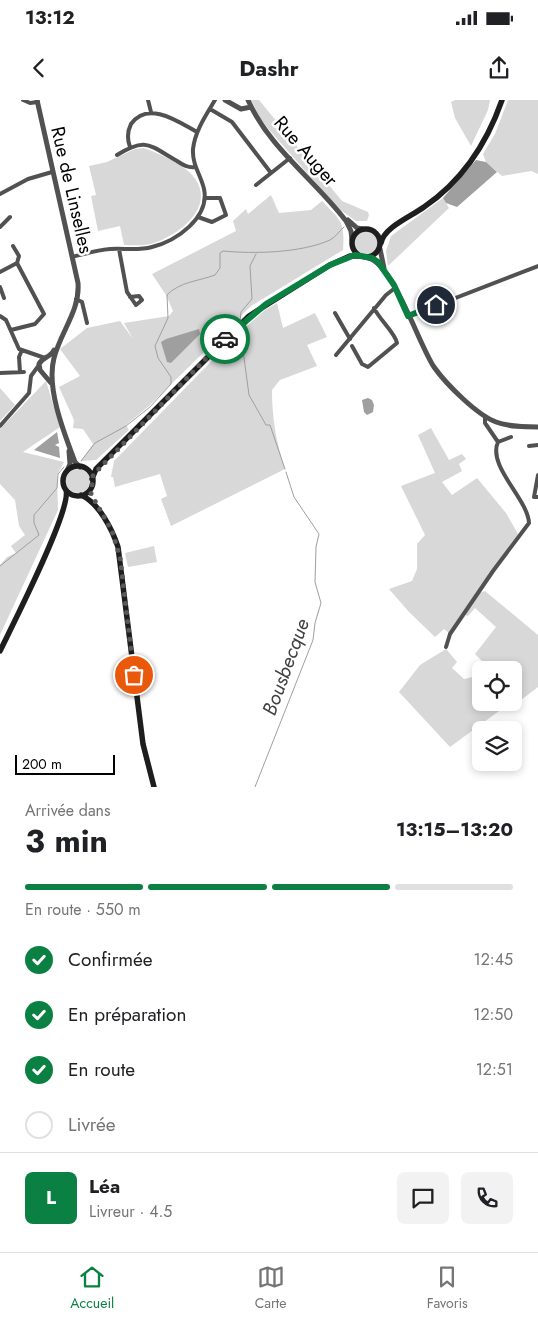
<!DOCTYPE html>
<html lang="fr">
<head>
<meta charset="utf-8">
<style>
  body { margin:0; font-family:Jost,sans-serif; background:#f2f2f2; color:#202124; height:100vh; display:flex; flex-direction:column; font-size:19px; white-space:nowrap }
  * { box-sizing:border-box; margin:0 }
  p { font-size:16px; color:#757577 }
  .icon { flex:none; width:28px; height:28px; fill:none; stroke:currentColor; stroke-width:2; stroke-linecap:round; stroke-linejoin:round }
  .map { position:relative; height:687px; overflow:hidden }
  .drawer { display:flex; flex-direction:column; background:#fff; flex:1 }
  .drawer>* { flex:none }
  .buttons { position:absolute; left:472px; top:561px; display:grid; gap:10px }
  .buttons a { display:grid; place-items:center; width:50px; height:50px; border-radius:8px; background:#fff; box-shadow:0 2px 8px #0003; font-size:25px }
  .scale { position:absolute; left:15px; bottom:12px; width:100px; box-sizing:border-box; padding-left:5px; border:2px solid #000; border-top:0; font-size:14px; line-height:18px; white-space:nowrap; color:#000; -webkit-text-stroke:4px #fff; paint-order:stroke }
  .pin { position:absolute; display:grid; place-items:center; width:42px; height:42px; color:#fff; margin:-21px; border:2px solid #fff; border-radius:50%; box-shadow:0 1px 5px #0007 }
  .courier { position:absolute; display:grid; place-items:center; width:50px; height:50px; margin:-25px; border:4px solid #0b8043; border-radius:50%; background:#fff; color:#222; box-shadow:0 1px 6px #0007 }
  .summary em { font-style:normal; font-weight:700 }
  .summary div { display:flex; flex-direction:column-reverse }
  .summary { display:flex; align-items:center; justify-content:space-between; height:85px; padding:0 25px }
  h1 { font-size:32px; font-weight:700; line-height:38px }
  .bar { display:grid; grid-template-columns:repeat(4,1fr); gap:8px 5px; align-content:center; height:60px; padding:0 25px }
  .bar i { height:6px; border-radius:4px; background:#e0e0e0 }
  .bar .current { background:#0b8043 }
  .bar p { grid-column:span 4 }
  .line { display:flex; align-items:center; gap:12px; padding:0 25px; border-top:1px solid #e0e0e0 }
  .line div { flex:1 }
  .round { display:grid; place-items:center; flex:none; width:52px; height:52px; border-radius:8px; background:#f2f2f2 }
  ol { padding:0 25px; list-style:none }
  li { display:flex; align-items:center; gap:15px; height:55px }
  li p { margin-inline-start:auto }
  li .icon { padding:5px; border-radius:50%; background:#0b8043; color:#fff; stroke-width:4 }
  li:last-child { color:#757577 }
  li i { width:28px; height:28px; border:2px solid #e0e0e0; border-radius:50% }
  .status { display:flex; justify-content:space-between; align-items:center; height:35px; padding:0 25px; background:#fff; direction:ltr }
  .status svg { height:14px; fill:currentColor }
  header { display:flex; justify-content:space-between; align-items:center; height:65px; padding:0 25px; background:#fff; font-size:22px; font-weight:700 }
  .tab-bar { display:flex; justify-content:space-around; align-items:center; height:70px; border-top:1px solid #e0e0e0; background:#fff; font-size:14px; color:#757577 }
  .tab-bar a { display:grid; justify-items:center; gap:2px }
  .tab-bar .current { color:#0b8043 }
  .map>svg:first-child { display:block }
</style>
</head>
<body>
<div class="status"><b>13:12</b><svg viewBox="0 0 49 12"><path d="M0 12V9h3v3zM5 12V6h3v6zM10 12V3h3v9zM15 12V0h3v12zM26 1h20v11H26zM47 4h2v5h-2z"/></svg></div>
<header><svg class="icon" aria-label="back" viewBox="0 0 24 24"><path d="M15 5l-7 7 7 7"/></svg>Dashr<svg class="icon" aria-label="share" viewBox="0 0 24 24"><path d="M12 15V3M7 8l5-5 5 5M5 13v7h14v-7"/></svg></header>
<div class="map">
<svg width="538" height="687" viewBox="0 0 538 687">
  <rect width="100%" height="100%" fill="#fff"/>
  <path fill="#d8d8d8" d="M251 0H259L342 101 368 112 369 115 367 121H356L339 109 271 32 260 18Z
    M455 0H490L488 10 471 46 455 18 451 2Z
    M508 0H538V74L531 71 502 76 486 62 483 54 495 34Z
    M144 48C160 54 187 65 196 80 215 110 175 137 151 144 142 146 133 145 124 145L120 126 98 131 91 96 96 95 89 66 107 62 135 49Z
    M271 95 279 113 311 110 322 101C341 121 345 121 343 150L251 206 149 306 126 325 129 330 96 360 81 361 93 344 83 329 73 328 74 320 59 287 80 276 60 249 87 228 120 221 133 239 124 223 169 216 173 211 166 195 152 174 236 131 233 121 246 109 248 114Z
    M443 98 449 108 388 166 386 151 391 136Z
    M354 143a12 12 0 1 1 24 0a12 12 0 1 1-24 0Z
    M277 203 283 228 315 213 327 237 307 245 317 266 280 280 272 290C272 318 276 342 285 369L171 426 161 399 167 396 160 374 115 387 113 377H111L114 361 240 232 265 210Z
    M46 281 60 327 23 352 64 362 57 375 58 410 0 535V465L7 457 16 453 11 446 25 435 19 426 15 400 0 384V329Z
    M0 288 15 305 0 321Z
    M431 328 449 360 462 354 466 359 459 364 462 371 442 382 452 395 477 378 506 413 518 434 449 533 444 529 435 537 409 512 389 489 412 481 417 469V444L425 435 401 386 435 373 418 335Z
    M66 381a12 12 0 1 1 24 0a12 12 0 1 1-24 0Z
    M154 446 157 462 128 467 125 453Z
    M485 491 538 535V587L521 600 514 599V570H482L486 565 475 554 496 527 475 508 468 516 465 515 480 493Z
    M446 549 457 562 452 568 464 579 477 576 481 571V602L510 603 450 647 399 592 420 565Z"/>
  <path fill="#9f9f9f" d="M476 60 486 62 497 72 457 107 446 103 443 98Z
    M199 229 200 234 171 263 167 262 161 242 166 239Z
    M368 298 372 300 374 305 373 312 367 315 364 312 362 300Z
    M57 332 59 343 55 345 59 347 60 358 34 350Z"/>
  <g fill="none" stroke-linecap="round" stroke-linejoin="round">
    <path stroke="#9f9f9f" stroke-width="1" d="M240 220 241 212 252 199 250 166 256 154
      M240 228 249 295 266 325H270L285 369
      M81 361 95 343 126 326 150 307 171 284V277L158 258 155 246 168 218 167 195C179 182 199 181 215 175L220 168V153L223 151C254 154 301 153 330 140 336 137 339 131 344 127
      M0 466 39 435 34 423V415L57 388 58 374 64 367
      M255 687 313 540 315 523 321 503 315 482 316 447 319 434 294 397 286 372"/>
    <path stroke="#515151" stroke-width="4" d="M23 0 30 3 38 2
      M148 0 151 12
      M210 9 232 22 271 73
      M130 47C127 39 127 32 131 24 148 0 179 22 197 32
      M117 55C146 37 149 45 177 61 183 65 188 68 195 67
      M256 85 290 58
      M0 94 28 79 52 72
      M198 117 212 122 226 115 220 98H205
      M0 127 10 117
      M119 149 127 192C130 196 133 201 136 205L142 200 139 196 130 197
      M72 157C84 154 97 150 110 149 124 148 138 151 152 147 176 141 210 118 204 89 201 75 192 65 193 49 195 31 206 15 215 0
      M0 172 17 163 19 156 13 146
      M0 187 4 198
      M76 199 82 202 87 223
      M335 213 350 239
      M0 216 6 220 19 249 45 258
      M409 216 538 166
      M11 230 35 224 44 214 17 163
      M352 246 362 264 368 267 397 243C396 234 379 219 374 208
      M336 255 386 195 395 188
      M20 272 19 257 22 250
      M0 273 24 272
      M485 316V323L498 342
      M0 326 29 293 31 276 39 265
      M498 342 511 337
      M529 346 538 345
      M538 375 534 397H538
      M446 547 450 534 493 471 529 423C528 399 487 366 498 342"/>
    <path stroke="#515151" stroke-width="5" d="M37 0 78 183C80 211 61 231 54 258 46 288 64 333 75 362L80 367
      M225 0 241 9 251 7
      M248 0C269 48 315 80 346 121L351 131 352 140
      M348 120 357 128 363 129
      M380 149 384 168
      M368 158C393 163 419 245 434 267 446 284 477 315 496 322 509 327 525 327 538 327
      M51 283 40 270 39 264C42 257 50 258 54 250
      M67 371 70 364 69 351"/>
    <path stroke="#1e1e1e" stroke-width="5.5" d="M352 143a14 14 0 1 1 28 0a14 14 0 1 1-28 0Z
      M381 143C384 127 412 116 424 107 462 81 487 43 502 0
      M63 381a15 15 0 1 1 30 0a15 15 0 1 1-30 0Z
      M92 379 96 369 249 216 330 165 350 156H359
      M81 395C99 403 112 429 118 447L143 644 154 687
      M0 551C12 526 72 409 66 390"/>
  </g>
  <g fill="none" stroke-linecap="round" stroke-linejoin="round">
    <path stroke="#595959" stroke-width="5" stroke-dasharray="0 9" d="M134 575 120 457 112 431 91 394 93 375 225 239"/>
    <path stroke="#0b8043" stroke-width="6" d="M225 239 266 204 330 165 355 155 372 158 378 162 394 185 408 216 436 205"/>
  </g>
  <g text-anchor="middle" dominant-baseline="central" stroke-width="5" stroke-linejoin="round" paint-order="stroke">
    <g font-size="19" fill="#000" stroke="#fff">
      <text transform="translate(306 51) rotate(49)">Rue Auger</text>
      <text transform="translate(72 90) rotate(77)">Rue de Linselles</text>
    </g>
    <g font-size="20" font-style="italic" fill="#404040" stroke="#fff">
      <text transform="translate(286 567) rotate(-70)">Bousbecque</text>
    </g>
  </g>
</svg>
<div class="buttons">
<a><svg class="icon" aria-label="locate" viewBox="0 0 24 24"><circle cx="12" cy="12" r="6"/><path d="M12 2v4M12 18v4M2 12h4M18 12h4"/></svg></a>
<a><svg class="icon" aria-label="layers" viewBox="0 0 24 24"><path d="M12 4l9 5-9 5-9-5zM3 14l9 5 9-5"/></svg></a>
</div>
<div class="scale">200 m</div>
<div class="pin" style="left:134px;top:575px;background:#ea580c"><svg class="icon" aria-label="bag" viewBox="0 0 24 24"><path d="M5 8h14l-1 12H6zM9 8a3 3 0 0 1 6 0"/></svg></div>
<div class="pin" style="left:436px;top:205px;background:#1f2937"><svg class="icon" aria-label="home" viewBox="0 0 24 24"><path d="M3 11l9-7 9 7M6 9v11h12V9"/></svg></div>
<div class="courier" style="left:225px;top:239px"><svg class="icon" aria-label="car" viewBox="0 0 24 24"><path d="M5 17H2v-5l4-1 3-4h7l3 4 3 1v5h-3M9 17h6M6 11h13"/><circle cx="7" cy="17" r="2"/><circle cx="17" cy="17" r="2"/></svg></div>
</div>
<section class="drawer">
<div class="summary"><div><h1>3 min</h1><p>Arrivée dans</p></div><em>13:15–13:20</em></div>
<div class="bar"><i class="current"></i><i class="current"></i><i class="current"></i><i></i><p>En route · 550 m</p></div>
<ol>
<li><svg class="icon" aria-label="check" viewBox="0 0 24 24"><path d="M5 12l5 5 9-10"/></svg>Confirmée<p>12:45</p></li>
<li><svg class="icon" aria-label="check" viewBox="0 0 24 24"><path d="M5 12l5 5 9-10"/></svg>En préparation<p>12:50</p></li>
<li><svg class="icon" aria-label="check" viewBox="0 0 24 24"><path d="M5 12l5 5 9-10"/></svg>En route<p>12:51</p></li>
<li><i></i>Livrée</li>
</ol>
<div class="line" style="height:90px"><b class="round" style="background:#0b8043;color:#fff">L</b><div><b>Léa</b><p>Livreur · 4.5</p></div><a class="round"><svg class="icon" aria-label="chat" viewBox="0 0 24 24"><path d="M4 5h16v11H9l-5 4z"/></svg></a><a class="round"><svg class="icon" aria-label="phone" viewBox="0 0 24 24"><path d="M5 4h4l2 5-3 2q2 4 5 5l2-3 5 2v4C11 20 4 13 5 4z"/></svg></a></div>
</section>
<nav class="tab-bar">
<a class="current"><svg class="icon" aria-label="home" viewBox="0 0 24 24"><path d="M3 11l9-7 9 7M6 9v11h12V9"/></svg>Accueil</a>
<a><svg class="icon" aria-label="map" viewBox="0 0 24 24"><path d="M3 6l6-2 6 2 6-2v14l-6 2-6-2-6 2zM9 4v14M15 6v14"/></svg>Carte</a>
<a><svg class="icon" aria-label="saved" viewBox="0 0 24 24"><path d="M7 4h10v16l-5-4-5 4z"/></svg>Favoris</a>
</nav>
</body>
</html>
